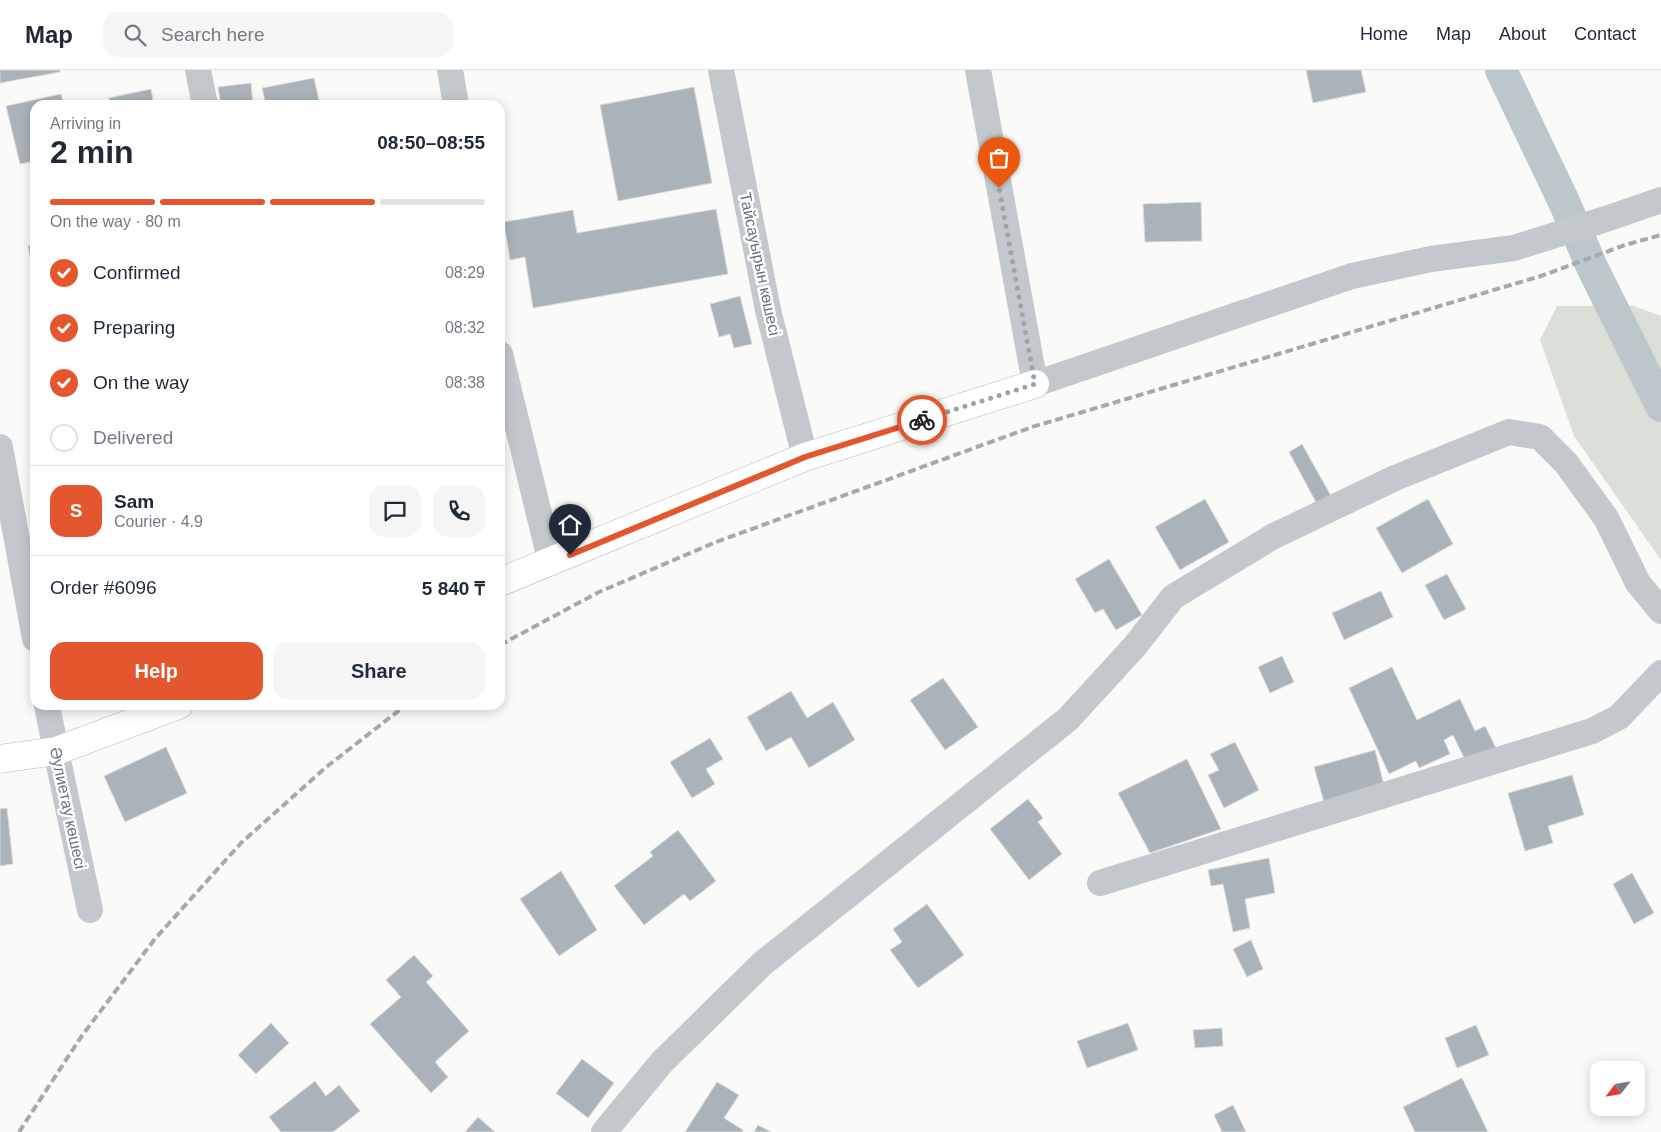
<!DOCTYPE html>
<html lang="en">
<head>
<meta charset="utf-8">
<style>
  body { margin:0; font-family:Helvetica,sans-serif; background:#f6f6f7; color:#1f2937; height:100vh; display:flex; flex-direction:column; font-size:19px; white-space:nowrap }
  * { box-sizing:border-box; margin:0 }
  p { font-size:16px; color:#747a83 }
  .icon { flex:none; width:28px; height:28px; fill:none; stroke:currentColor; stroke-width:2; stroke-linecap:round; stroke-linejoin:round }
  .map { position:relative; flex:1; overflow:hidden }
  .drawer { position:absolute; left:30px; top:30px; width:475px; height:610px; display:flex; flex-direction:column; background:#fff; border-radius:15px; box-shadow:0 2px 12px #0003 }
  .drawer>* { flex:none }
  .needle { width:32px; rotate:239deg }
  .buttons { position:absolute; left:1590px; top:991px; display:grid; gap:10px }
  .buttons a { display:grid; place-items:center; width:55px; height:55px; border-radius:10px; background:#fff; box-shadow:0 2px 12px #0003; font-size:25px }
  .pin { position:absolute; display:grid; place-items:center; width:42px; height:42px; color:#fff; margin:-51px -21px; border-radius:50% 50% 50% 0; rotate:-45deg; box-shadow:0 0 5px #0007 }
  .pin .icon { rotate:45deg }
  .courier { position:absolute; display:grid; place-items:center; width:50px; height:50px; margin:-25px; border:4px solid #e4572e; border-radius:50%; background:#fff; color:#222; box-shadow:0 1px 6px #0007 }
  .headline em { font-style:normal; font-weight:800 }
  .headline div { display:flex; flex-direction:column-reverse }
  .headline { display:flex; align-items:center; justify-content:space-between; height:85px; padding:0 20px }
  h1 { font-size:32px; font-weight:800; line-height:38px }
  .bar { display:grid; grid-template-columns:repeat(4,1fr); gap:8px 5px; align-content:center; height:60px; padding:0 20px }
  .bar i { height:6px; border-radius:4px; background:#e0e1e3 }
  .bar .active { background:#e4572e }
  .bar p { grid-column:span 4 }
  .line { display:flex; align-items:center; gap:12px; padding:0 20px; border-top:1px solid #e0e1e3 }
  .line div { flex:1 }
  .round { display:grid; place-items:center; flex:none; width:52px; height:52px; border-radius:15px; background:#f6f6f7 }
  ol { padding:0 20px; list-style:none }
  li { display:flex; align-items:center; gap:15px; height:55px }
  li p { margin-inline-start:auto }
  li .icon { padding:5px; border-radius:50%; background:#e4572e; color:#fff; stroke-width:4 }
  li:last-child { color:#747a83 }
  li i { width:28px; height:28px; border:2px solid #e0e1e3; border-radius:50% }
  .cta { display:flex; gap:10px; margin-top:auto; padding:10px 20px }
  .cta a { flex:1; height:58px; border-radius:15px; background:#e4572e; color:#fff; font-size:20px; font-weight:800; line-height:58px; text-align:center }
  .cta a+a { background:#f6f6f7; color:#1f2937 }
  header { display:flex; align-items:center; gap:30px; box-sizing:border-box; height:70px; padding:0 25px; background:#fff; border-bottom:1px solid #e0e1e3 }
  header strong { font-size:24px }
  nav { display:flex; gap:28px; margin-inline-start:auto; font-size:18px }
  .search { width:350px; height:45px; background:#f6f6f7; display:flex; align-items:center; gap:12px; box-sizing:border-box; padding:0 18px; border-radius:15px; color:#747a83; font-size:19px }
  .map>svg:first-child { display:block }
</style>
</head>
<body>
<header>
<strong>Map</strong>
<div class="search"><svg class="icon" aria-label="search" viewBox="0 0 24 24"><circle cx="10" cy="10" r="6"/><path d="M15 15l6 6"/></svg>Search here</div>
<nav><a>Home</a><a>Map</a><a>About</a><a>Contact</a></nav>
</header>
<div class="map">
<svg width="1661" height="1062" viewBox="0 0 1661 1062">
  <rect width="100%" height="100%" fill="#fafaf8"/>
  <path fill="#dadfd7" d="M1557 236H1634L1661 246V490L1574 366 1540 270Z"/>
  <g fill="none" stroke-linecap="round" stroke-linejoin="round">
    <path stroke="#bbc7cb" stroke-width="32" d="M1501 0 1565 134 1592 197 1661 336"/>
  </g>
  <path fill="#aab3b9" stroke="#dcdcda" d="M0 0H60V2L0 13Z
    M1306 0H1361L1366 22 1313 33Z
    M314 8 320 35H266L262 18Z
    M251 13 253 35H221L218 17Z
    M694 17 712 113 618 131 600 35Z
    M151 19 154 35H110L109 28Z
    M61 24 64 35H35V91L20 94 6 36Z
    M1201 132 1202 171 1145 172 1143 134Z
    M716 139 728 204 533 238 525 187 510 190 504 152 573 140 577 163Z
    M35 174V209L28 176Z
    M740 226 752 274 734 278 730 264 719 267 710 234Z
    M1302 374 1331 426 1317 434 1289 382Z
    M1205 429 1229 472 1180 500 1155 457Z
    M1428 429 1453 474 1402 503 1376 458Z
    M1109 489 1142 545 1116 560 1103 539 1095 543 1075 509Z
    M1447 504 1466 539 1444 550 1425 515Z
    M1381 521 1393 547 1344 570 1332 543Z
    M1282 586 1294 612 1270 623 1258 597Z
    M1392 597 1417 650 1460 629 1475 661 1485 656 1496 678 1466 692 1453 665 1444 670 1450 684 1419 698 1416 691 1389 704 1349 618Z
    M943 608 978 657 945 680 910 630Z
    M791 621 807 648 833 632 855 670 809 698 791 667 766 681 747 647Z
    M710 668 723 689 706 699 715 714 692 728 670 692Z
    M1235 672 1259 720 1224 738 1208 705 1219 700 1210 684Z
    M166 677 187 723 125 752 104 706Z
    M1375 680 1384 715 1324 732 1314 697Z
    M1187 689 1221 759 1150 783 1118 723Z
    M1572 705 1584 745 1548 756 1553 773 1525 781 1508 723Z
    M1028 729 1043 748 1038 752 1062 784 1029 810 990 759Z
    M7 738 13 794 0 796V739Z
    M678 760 716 811 690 831 684 824 644 855 614 816 653 786 650 782Z
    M1269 788 1275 823 1245 829 1250 858 1233 862 1223 814 1211 816 1208 800Z
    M561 801 597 860 559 886 520 829Z
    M1632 803 1654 843 1634 854 1613 814Z
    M927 834 964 885 918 918 890 880 902 872 893 859Z
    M1251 870 1263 899 1247 907 1233 879Z
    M414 885 433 906 426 912 469 961 435 992 448 1007 431 1023 370 954 401 927 386 910Z
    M271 953 289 973 256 1004 238 985Z
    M1128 953 1138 980 1087 998 1077 971Z
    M1476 955 1489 985 1457 998 1445 968Z
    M1222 958 1223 976 1195 978 1193 960Z
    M582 989 614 1013 588 1048 556 1023Z
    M1462 1008 1488 1062H1415L1403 1037Z
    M315 1011 326 1026 339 1015 360 1041 333 1062H281L269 1047Z
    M717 1012 739 1025 724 1048 743 1060 742 1062H685Z
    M1233 1035 1246 1062H1222L1214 1045Z
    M478 1047 495 1062H465Z
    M758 1055 771 1062H754Z"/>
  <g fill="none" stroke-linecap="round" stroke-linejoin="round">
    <g stroke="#b3babf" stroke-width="29">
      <path id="secondary" d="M500 512 805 387 1035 314
        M0 689 56 681 179 635"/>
    </g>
    <path stroke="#c3c8cc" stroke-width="26" d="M198 0 205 35
      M450 0 456 35
      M721 0 768 240 805 387
      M978 0 1035 314 1352 206 1431 189 1514 178 1609 148 1661 130
      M500 284 551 493
      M0 377 35 569
      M47 635 56 681 90 840
      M1100 813 1592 661 1619 647 1661 603
      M604 1062 662 992 763 893 1068 649 1135 576 1173 527 1272 467 1395 408 1509 362 1540 367 1566 393 1606 448 1638 513 1661 541"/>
    <use href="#secondary" stroke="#fff" stroke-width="28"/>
    <path stroke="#a2aab0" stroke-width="4" stroke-dasharray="8 4" stroke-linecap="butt" d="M500 575 599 522 716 472 1032 357 1541 206 1625 175 1661 165
      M19 1062 81 967 154 870 241 773 325 698 406 635"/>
  </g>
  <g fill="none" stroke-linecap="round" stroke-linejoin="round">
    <path stroke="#99a4ac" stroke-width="5" stroke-dasharray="0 9" d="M922 350 1035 314 999 118"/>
    <path stroke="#e4572e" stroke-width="6" d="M570 485 805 387 922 350"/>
  </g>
  <g text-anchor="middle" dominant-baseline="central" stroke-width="5" stroke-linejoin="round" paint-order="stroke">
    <g font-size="16" fill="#657683" stroke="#fff">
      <text transform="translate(760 194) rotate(78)">Тайсауырын көшесі</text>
      <text transform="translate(68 738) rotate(78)">Әулиетау көшесі</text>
    </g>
  </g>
</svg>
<div class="buttons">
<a><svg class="needle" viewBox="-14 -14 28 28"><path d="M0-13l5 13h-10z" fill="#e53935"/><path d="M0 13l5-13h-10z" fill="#747a83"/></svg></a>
</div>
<div class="pin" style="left:999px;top:118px;background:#ea580c"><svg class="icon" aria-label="bag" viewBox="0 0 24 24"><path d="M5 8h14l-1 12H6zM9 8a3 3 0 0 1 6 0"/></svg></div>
<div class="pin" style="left:570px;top:485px;background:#1f2937"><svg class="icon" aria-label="home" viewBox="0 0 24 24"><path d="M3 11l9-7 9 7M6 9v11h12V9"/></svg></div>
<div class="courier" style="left:922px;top:350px"><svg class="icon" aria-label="bike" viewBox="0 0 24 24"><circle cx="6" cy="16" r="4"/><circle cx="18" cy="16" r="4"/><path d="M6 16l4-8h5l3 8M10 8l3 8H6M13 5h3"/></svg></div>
<section class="drawer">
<div class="headline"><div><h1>2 min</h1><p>Arriving in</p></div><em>08:50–08:55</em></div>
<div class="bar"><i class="active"></i><i class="active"></i><i class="active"></i><i></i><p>On the way · 80 m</p></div>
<ol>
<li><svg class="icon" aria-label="check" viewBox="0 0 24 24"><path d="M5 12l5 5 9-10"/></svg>Confirmed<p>08:29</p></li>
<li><svg class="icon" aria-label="check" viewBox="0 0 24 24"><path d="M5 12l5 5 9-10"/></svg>Preparing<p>08:32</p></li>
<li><svg class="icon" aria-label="check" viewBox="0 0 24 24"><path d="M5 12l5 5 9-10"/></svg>On the way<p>08:38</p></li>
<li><i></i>Delivered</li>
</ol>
<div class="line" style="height:90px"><b class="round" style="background:#e4572e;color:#fff">S</b><div><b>Sam</b><p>Courier · 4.9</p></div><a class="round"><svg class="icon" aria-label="chat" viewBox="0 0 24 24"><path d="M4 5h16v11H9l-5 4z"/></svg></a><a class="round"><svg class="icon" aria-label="phone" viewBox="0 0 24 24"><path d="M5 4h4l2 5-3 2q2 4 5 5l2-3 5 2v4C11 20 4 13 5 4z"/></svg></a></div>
<div class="line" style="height:65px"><div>Order #6096</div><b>5 840 ₸</b></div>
<div class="cta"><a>Help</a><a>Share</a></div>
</section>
</div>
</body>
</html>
